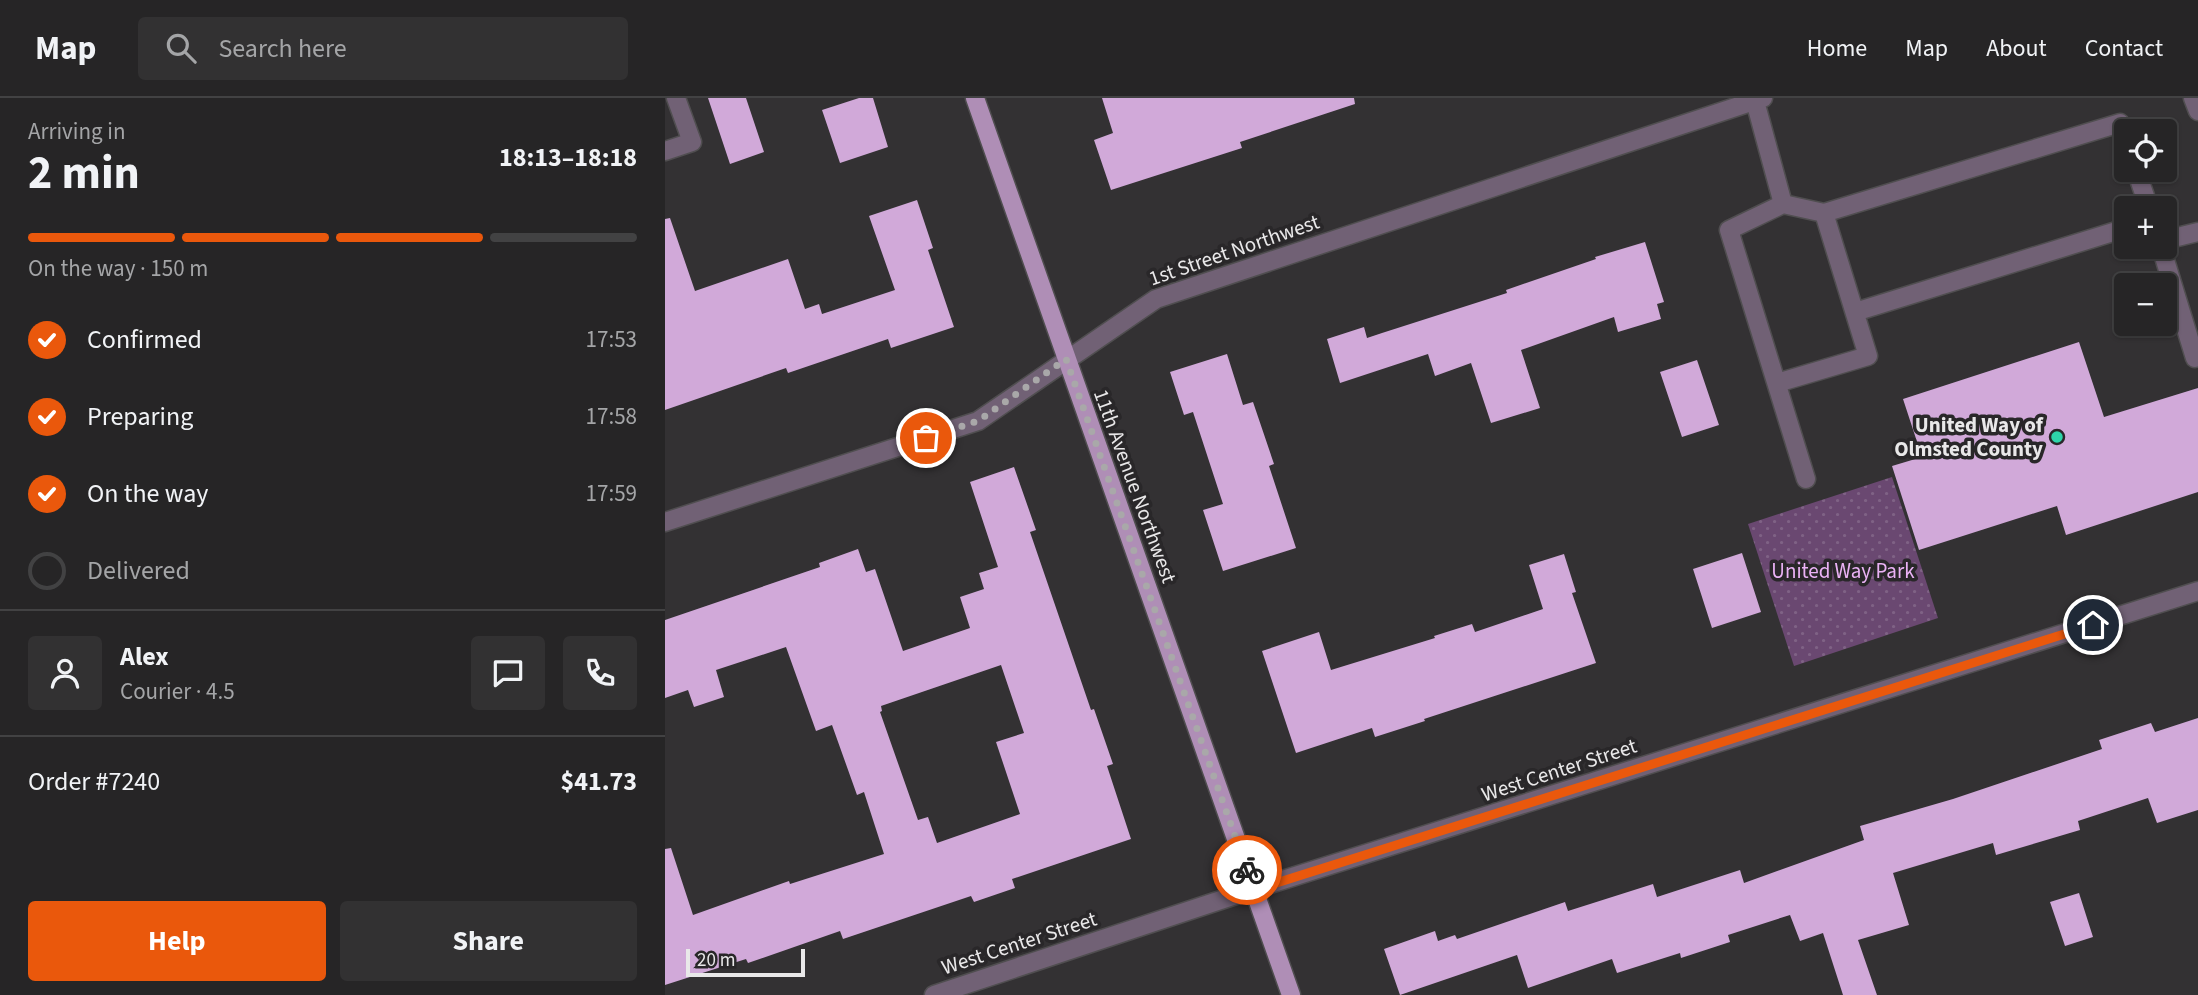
<!DOCTYPE html>
<html lang="en">
<head>
<meta charset="utf-8">
<style>
  body { margin:0; font-family:"Source Sans 3",sans-serif; background:#323132; color:#f1f3f6; height:100vh; display:flex; flex-direction:column; font-size:26px; white-space:nowrap }
  * { box-sizing:border-box; margin:0 }
  p { font-size:23px; color:#a4a5a7 }
  .icon { flex:none; width:38px; height:38px; fill:none; stroke:currentColor; stroke-width:2; stroke-linecap:round; stroke-linejoin:round }
  .map { position:relative; flex:1; overflow:hidden }
  .sheet { display:flex; flex-direction:column; background:#262526; width:665px }
  .sheet>* { flex:none }
  .tools { position:absolute; left:1449px; top:21px; display:grid; gap:14px }
  .tools a { display:grid; place-items:center; width:63px; height:63px; border-radius:7px; background:#262526; box-shadow:0 2px 5px #0004,0 0 0 2px #424243; font-size:35px }
  .scale { position:absolute; left:21px; bottom:18px; width:119px; box-sizing:border-box; padding-left:7px; border:4px solid #e9e8e9; border-top:0; font-size:19px; line-height:24px; white-space:nowrap; color:#e9e8e9; -webkit-text-stroke:5px #292729; paint-order:stroke }
  .pin { position:absolute; display:grid; place-items:center; width:60px; height:60px; color:#fff; margin:-30px; border:4px solid #fff; border-radius:50%; box-shadow:0 2px 7px #0007 }
  .courier { position:absolute; display:grid; place-items:center; width:70px; height:70px; margin:-35px; border:5px solid #ea580c; border-radius:50%; background:#fff; color:#222; box-shadow:0 2px 9px #0007 }
  .summary em { font-style:normal; font-weight:700 }
  .summary div { display:flex; flex-direction:column-reverse }
  .summary { display:flex; align-items:center; justify-content:space-between; height:119px; padding:0 28px }
  h1 { font-size:46px; font-weight:700; line-height:52px }
  .bar { display:grid; grid-template-columns:repeat(4,1fr); gap:10px 7px; align-content:center; height:84px; padding:0 28px }
  .bar i { height:9px; border-radius:5px; background:#424243 }
  .bar .on { background:#ea580c }
  .bar p { grid-column:span 4 }
  .line { display:flex; align-items:center; gap:18px; padding:0 28px; border-top:2px solid #424243 }
  .line div { flex:1 }
  .round { display:grid; place-items:center; flex:none; width:74px; height:74px; border-radius:7px; background:#323132 }
  ol { padding:0 28px; list-style:none }
  li { display:flex; align-items:center; gap:21px; height:77px }
  li p { margin-inline-start:auto }
  li .icon { padding:7px; border-radius:50%; background:#ea580c; color:#fff; stroke-width:4 }
  li:last-child { color:#a4a5a7 }
  li i { width:38px; height:38px; border:4px solid #424243; border-radius:50% }
  .cta { display:flex; gap:14px; margin-top:auto; padding:14px 28px }
  .cta a { flex:1; height:80px; border-radius:7px; background:#ea580c; color:#fff; font-size:28px; font-weight:700; line-height:80px; text-align:center }
  .cta a+a { background:#323132; color:#f1f3f6 }
  header { display:flex; align-items:center; gap:42px; box-sizing:border-box; height:98px; padding:0 35px; background:#262526; border-bottom:2px solid #424243 }
  header strong { font-size:33px }
  nav { display:flex; gap:38px; margin-inline-start:auto; font-size:24px }
  .search { width:490px; height:63px; background:#323132; display:flex; align-items:center; gap:18px; box-sizing:border-box; padding:0 24px; border-radius:7px; color:#a4a5a7; font-size:26px }
  main { display:flex; flex:1; min-height:0 }
  .map>svg:first-child { display:block }
</style>
</head>
<body>
<header>
<strong>Map</strong>
<div class="search"><svg class="icon" aria-label="search" viewBox="0 0 24 24"><circle cx="10" cy="10" r="6"/><path d="M15 15l6 6"/></svg>Search here</div>
<nav><a>Home</a><a>Map</a><a>About</a><a>Contact</a></nav>
</header>
<main>
<section class="sheet">
<div class="summary"><div><h1>2 min</h1><p>Arriving in</p></div><em>18:13–18:18</em></div>
<div class="bar"><i class="on"></i><i class="on"></i><i class="on"></i><i></i><p>On the way · 150 m</p></div>
<ol>
<li><svg class="icon" aria-label="check" viewBox="0 0 24 24"><path d="M5 12l5 5 9-10"/></svg>Confirmed<p>17:53</p></li>
<li><svg class="icon" aria-label="check" viewBox="0 0 24 24"><path d="M5 12l5 5 9-10"/></svg>Preparing<p>17:58</p></li>
<li><svg class="icon" aria-label="check" viewBox="0 0 24 24"><path d="M5 12l5 5 9-10"/></svg>On the way<p>17:59</p></li>
<li><i></i>Delivered</li>
</ol>
<div class="line" style="height:126px"><a class="round"><svg class="icon" aria-label="person" viewBox="0 0 24 24"><circle cx="12" cy="8" r="4"/><path d="M4 21q1-7 8-7t8 7"/></svg></a><div><b>Alex</b><p>Courier · 4.5</p></div><a class="round"><svg class="icon" aria-label="chat" viewBox="0 0 24 24"><path d="M4 5h16v11H9l-5 4z"/></svg></a><a class="round"><svg class="icon" aria-label="phone" viewBox="0 0 24 24"><path d="M5 4h4l2 5-3 2q2 4 5 5l2-3 5 2v4C11 20 4 13 5 4z"/></svg></a></div>
<div class="line" style="height:91px"><div>Order #7240</div><b>$41.73</b></div>
<div class="cta"><a>Help</a><a>Share</a></div>
</section>
<div class="map">
<svg width="1533" height="897" viewBox="0 0 1533 897">
  <defs>
    <pattern id="park-dots" width="8" height="8" patternUnits="userSpaceOnUse" patternTransform="scale(1.75)"><rect width="8" height="8" fill="#6a4871"/><path d="M2 2h.1M6 6h.1" fill="none" stroke="#7f6285" stroke-width="1.8" stroke-linecap="round"/></pattern>
  </defs>
  <rect width="100%" height="100%" fill="#333133"/>
  <path fill="url(#park-dots)" d="M1227 379 1273 520 1129 568 1083 426Z"/>
  <path fill="#d1a9d9" fill-rule="evenodd" d="M43 0H81L99 54 65 66Z
    M194 0H208L223 49 175 65 157 12Z
    M437 0H689L690 6 575 44 577 50 446 92 429 42 448 35Z
    M252 102 268 150 263 152 289 229 226 250 223 241 123 275 121 270 0 312V121L5 120 30 193 123 161 140 211 154 206 157 216 230 192 204 118Z
    M980 144 999 204 992 206 996 221 953 234 949 219 856 252 875 310 826 325 806 265 770 278 763 256 675 285 662 241 699 229 702 240 717 235 842 195 841 192 931 161 930 159Z
    M1414 244 1439 319 1533 290V394L1401 437 1392 408 1254 452 1227 368 1257 359 1238 301Z
    M562 256 578 307 588 304 609 366 604 368 631 450 558 473 538 412 558 406 528 314 519 317 505 274Z
    M1032 262 1054 327 1017 339 995 274Z
    M349 369 371 432 365 434 426 612 429 611 448 666 442 668 466 741 347 781 350 790 309 804 306 798 178 841 175 833 83 865 81 861 0 887V751L6 750 28 817 124 783 125 786 219 756 199 694 192 697 167 627 151 633 121 549 51 572 59 599 29 609 23 592 0 600V522L155 469 154 465 193 451 201 474 210 471 238 553 305 530 295 499 319 491 314 475 333 469 305 384ZM336 567 359 635 331 644 355 716 272 745 263 719 253 722 215 614 217 613 216 608Z
    M1077 455 1096 514 1047 530 1028 471Z
    M899 456 911 494 907 495 931 565 759 621 760 623 710 639 707 630 631 655 597 553 654 534 666 572 770 540 769 538 807 526 810 534 878 511 864 467Z
    M1533 620V712L1492 725 1483 700 1413 723 1415 732 1331 757 1328 745 1228 775 1244 827 1193 842 1212 897H1178L1158 835 1135 843 1125 817 1063 837 1065 844 1016 860 1015 855 952 875 947 861 863 890 852 857 735 897 719 851 770 833 773 843 790 837 792 841 900 804 903 813 988 786 992 799 1075 772 1079 785 1199 742 1195 728 1288 701 1437 651 1434 642 1486 625 1490 634Z
    M1414 795 1428 839 1400 848 1385 804Z"/>
  <g fill="none" stroke-linecap="round" stroke-linejoin="round">
    <g stroke="#504e50" stroke-width="21">
      <path id="minor" d="M1528 0 1533 13
        M1090 3 1118 106 1064 132 1141 381
        M0 53 27 44 11 0
        M1471 72 1484 110
        M1159 115 1455 25 1461 44
        M1500 142 1533 134
        M1496 149 1530 260
        M1190 214 1461 130
        M1112 285 1203 258 1159 115 1118 106
        M0 424 313 323 491 201 1098 0
        M269 897 589 791 1533 493"/>
    </g>
    <g stroke="#504e50" stroke-width="21">
      <path id="major" d="M310 0 626 897"/>
    </g>
    <use href="#minor" stroke="#716175" stroke-width="18"/>
    <use href="#major" stroke="#af8eb6" stroke-width="18"/>
  </g>
  <g fill="none" stroke-linecap="round" stroke-linejoin="round">
    <path stroke="#a9a8a9" stroke-width="7" stroke-dasharray="0 12.6" d="M261 340 313 323 401 261 582 772"/>
    <path stroke="#ea580c" stroke-width="9" d="M582 772 589 792 1428 527"/>
  </g>
  <circle fill="#2ed4aa" stroke="#292729" stroke-width="2.5" cx="1392" cy="339" r="7"/>
  <g text-anchor="middle" dominant-baseline="central" stroke-width="7" stroke-linejoin="round" paint-order="stroke">
    <g font-size="21" fill="#e9e8e9" stroke="#292729">
      <text transform="translate(569 152) rotate(-19)">1st Street Northwest</text>
      <text transform="translate(470 388) rotate(70)">11th Avenue Northwest</text>
      <text transform="translate(894 672) rotate(-18)">West Center Street</text>
      <text transform="translate(354 845) rotate(-18)">West Center Street</text>
    </g>
    <g font-size="21" font-weight="bold" fill="#e9e8e9" stroke="#292729" text-anchor="end">
      <text x="1378" y="327">United Way of<tspan x="1378" dy="24">Olmsted County</tspan></text>
    </g>
    <g font-size="21" fill="#eab2f5" stroke="#292729">
      <text x="1178" y="473">United Way Park</text>
    </g>
  </g>
</svg>
<div class="tools">
<a><svg class="icon" aria-label="locate" viewBox="0 0 24 24"><circle cx="12" cy="12" r="6"/><path d="M12 2v4M12 18v4M2 12h4M18 12h4"/></svg></a>
<a>+</a>
<a>−</a>
</div>
<div class="scale">20 m</div>
<div class="pin" style="left:261px;top:340px;background:#ea580c"><svg class="icon" aria-label="bag" viewBox="0 0 24 24"><path d="M5 8h14l-1 12H6zM9 8a3 3 0 0 1 6 0"/></svg></div>
<div class="pin" style="left:1428px;top:527px;background:#1f2937"><svg class="icon" aria-label="home" viewBox="0 0 24 24"><path d="M3 11l9-7 9 7M6 9v11h12V9"/></svg></div>
<div class="courier" style="left:582px;top:772px"><svg class="icon" aria-label="bike" viewBox="0 0 24 24"><circle cx="6" cy="16" r="4"/><circle cx="18" cy="16" r="4"/><path d="M6 16l4-8h5l3 8M10 8l3 8H6M13 5h3"/></svg></div>
</div>
</main>
</body>
</html>
